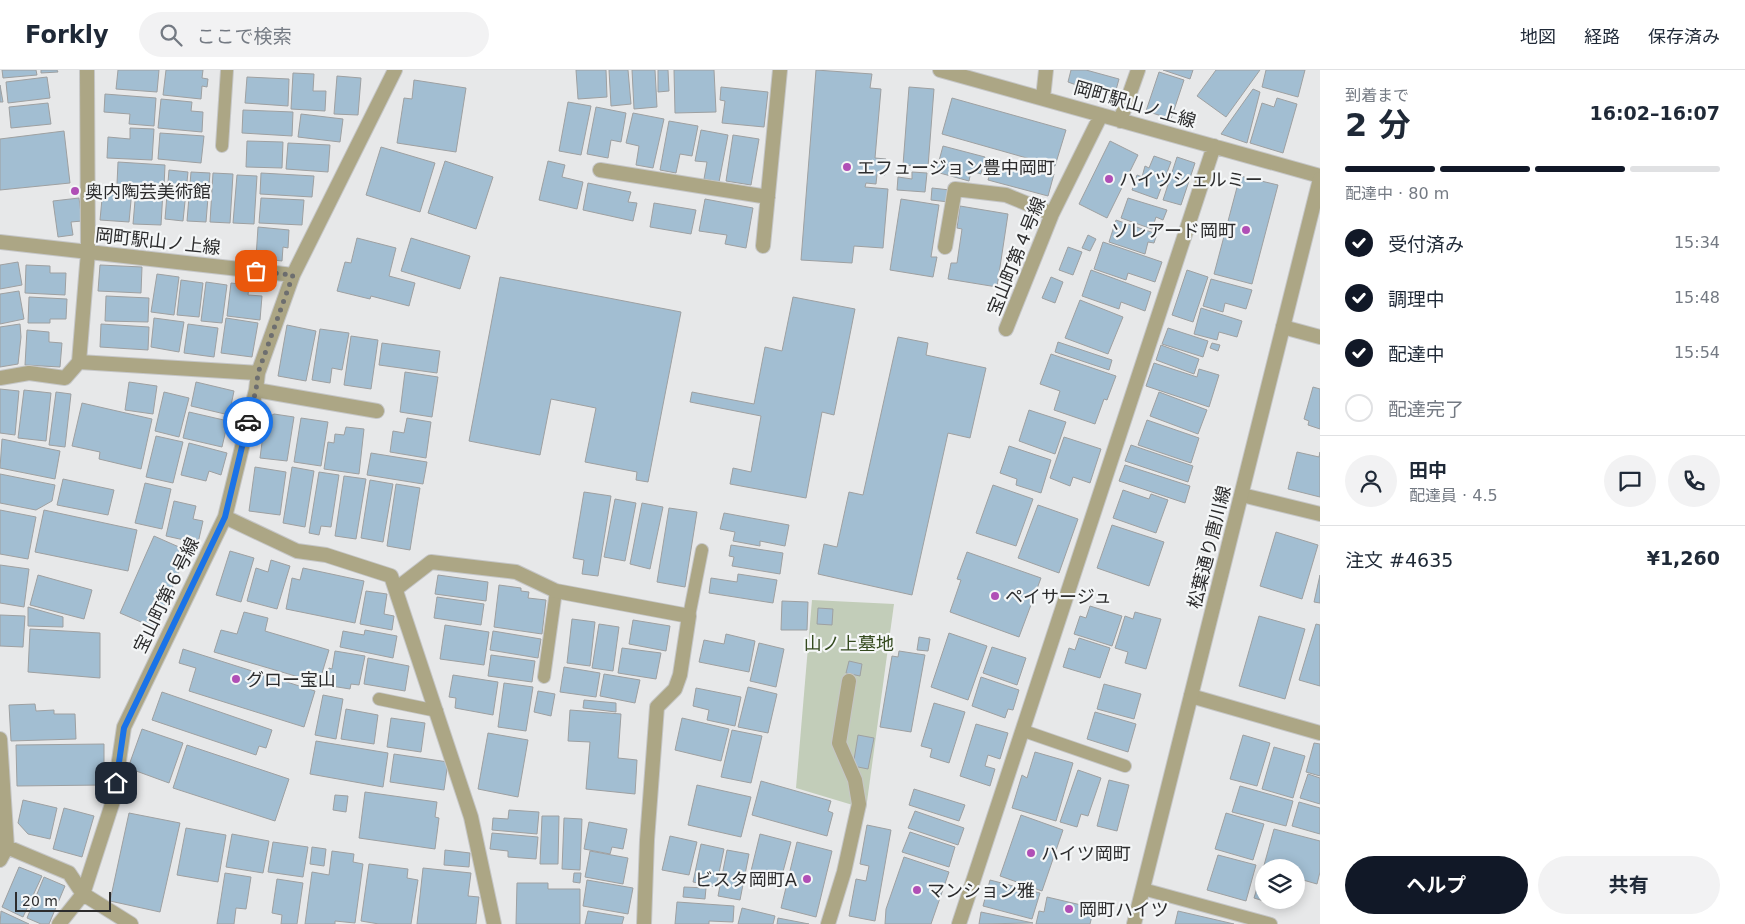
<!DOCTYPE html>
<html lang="ja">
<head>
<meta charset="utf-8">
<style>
  body { margin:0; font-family:"DejaVu Sans","Noto Sans JP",sans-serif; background:#f2f2f3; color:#1f2937; height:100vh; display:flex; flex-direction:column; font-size:19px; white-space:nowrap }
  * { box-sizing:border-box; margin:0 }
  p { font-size:16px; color:#747a83 }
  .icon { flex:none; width:28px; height:28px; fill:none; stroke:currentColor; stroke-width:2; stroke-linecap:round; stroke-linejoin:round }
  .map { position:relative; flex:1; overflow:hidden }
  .drawer { display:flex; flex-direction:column; background:#fff; width:425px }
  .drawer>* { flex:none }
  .buttons { position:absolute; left:1255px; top:789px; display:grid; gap:10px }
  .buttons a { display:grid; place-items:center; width:50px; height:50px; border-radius:50%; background:#fff; box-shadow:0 2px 12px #0003; font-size:25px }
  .scale { position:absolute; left:15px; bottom:12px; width:96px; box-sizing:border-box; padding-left:5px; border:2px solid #2c2c2d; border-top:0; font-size:14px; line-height:18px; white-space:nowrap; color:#2c2c2d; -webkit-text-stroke:4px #f4f6f7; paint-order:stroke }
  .pin { position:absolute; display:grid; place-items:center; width:42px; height:42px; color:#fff; margin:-21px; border-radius:10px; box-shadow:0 2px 8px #0006 }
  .courier { position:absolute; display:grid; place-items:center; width:50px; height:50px; margin:-25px; border:4px solid #1a73e8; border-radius:50%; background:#fff; color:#222; box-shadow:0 1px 6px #0007 }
  .overview em { font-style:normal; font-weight:700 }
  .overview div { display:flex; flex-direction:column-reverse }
  .overview { display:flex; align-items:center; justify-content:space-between; height:85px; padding:0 25px }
  h1 { font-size:32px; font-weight:700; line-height:38px }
  .bar { display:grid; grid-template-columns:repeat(4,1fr); gap:8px 5px; align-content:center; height:60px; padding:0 25px }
  .bar i { height:6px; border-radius:4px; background:#e0e1e3 }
  .bar .current { background:#111827 }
  .bar p { grid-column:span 4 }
  .line { display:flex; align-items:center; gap:12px; padding:0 25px; border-top:1px solid #e0e1e3 }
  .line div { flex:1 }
  .round { display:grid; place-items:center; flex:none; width:52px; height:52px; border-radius:26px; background:#f2f2f3 }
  ol { padding:0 25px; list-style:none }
  li { display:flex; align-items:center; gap:15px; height:55px }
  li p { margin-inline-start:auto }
  li .icon { padding:5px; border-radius:50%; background:#111827; color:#fff; stroke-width:4 }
  li:last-child { color:#747a83 }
  li i { width:28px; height:28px; border:2px solid #e0e1e3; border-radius:50% }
  .action { display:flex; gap:10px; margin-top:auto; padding:10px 25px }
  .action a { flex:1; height:58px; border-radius:30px; background:#111827; color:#fff; font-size:20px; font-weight:700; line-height:58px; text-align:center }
  .action a+a { background:#f2f2f3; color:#1f2937 }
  header { display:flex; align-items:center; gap:30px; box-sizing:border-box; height:70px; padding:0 25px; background:#fff; border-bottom:1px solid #e0e1e3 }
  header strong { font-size:24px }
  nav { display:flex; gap:28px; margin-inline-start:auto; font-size:18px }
  .search { width:350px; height:45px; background:#f2f2f3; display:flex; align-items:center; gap:12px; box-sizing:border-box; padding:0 18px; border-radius:28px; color:#747a83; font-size:19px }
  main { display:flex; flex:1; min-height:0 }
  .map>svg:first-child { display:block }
</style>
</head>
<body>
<header>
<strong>Forkly</strong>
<div class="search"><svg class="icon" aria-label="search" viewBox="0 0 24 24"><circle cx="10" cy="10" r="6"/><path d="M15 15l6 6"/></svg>ここで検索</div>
<nav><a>地図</a><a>経路</a><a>保存済み</a></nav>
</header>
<main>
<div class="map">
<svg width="1320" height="854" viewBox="0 0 1320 854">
  <rect width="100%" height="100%" fill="#e7e8e9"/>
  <path fill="#c2cdb9" d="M812 530 894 534 866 739 796 718Z"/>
  <path fill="#a2bed2" stroke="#9ea0a1" d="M2 0H36L37 5 3 8Z
    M41 0H57L58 2 41 3Z
    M118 0H159L157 22 116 19Z
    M166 0H203L202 8 208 9 207 17 202 16 201 29 163 25Z
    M576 0H606L607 27 578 29Z
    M609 0H628L631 34 611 36Z
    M632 0H655L657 37 634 39Z
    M658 0H668L669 21 658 22Z
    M674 0H714L716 42 675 43Z
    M816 0 872 4 870 18 881 19 875 88 886 89 885 105 877 104 876 114 866 113 865 117 888 119 883 178 854 176 852 193 801 190Z
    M1071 0H1086L1119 9 1113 31 1078 21 1079 16 1068 12Z
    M1163 0H1193L1190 9Z
    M1216 0H1260L1226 47 1197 26Z
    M1266 0H1305L1298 27 1262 17Z
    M1159 2 1184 10 1171 49 1146 41Z
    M293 3 314 4 313 21H326L325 41 291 39Z
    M337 6 361 8 358 45 334 44Z
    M47 7 50 28 8 33 6 12Z
    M247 7 289 9 288 36 245 33Z
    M414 10 466 18 456 82 397 73 404 28 412 29Z
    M0 15 3 32H0Z
    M721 17 768 22 764 57 722 53 725 31 720 30Z
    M909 17 934 19 928 97 903 95Z
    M1253 19 1260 22 1247 73 1221 64Z
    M105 24 156 28 154 56 129 54 130 44 104 42Z
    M952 28 1066 60 1055 96 942 64Z
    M1277 28 1297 34 1283 83 1250 73 1262 33 1274 37Z
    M161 29 192 32 191 41 203 42 202 62 158 58Z
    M568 32 591 36 581 85 559 81Z
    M48 33 51 54 11 58 9 37Z
    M596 37 626 43 621 72 611 70 608 88 587 84Z
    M243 40 293 42 292 66 242 63Z
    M633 43 664 49 653 98 636 95 639 76 626 73Z
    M301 44 343 49 340 72 298 67Z
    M669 51 698 56 692 86 680 84 676 103 660 100Z
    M130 58 154 59 152 90 107 88 108 67 130 69Z
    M701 60 728 65 719 112 704 109 707 92 695 91Z
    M64 61 70 113 0 120V69Z
    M160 63 204 66 201 93 158 89Z
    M733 65 759 69 751 115 726 111Z
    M247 71 283 72 282 98 246 97Z
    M1110 71 1138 85 1107 148 1079 134Z
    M288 73 330 75 328 102 286 99Z
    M943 76 985 87 981 104 971 101 969 111 936 102Z
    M381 77 435 93 420 142 366 125Z
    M1154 86 1171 92 1157 129 1132 120 1137 105 1142 107 1145 96 1149 98Z
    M1177 87 1195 93 1181 135 1163 130Z
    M994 89 1054 104 1048 126 988 110Z
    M445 91 493 107 476 159 428 143Z
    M548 91 565 95 562 107 583 112 577 139 539 130Z
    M118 92 165 95 164 117 117 114Z
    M169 100 188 102 183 151 165 149Z
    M191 102 210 103 206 152 187 151Z
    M912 102 927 103 925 122 897 120 898 107 912 109Z
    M213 103 233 104 230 153 210 152Z
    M261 103 314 106 312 127 260 124Z
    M237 105 257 106 254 154 233 153Z
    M1240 106 1278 115 1252 214 1214 204Z
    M588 113 631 122 628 132 637 133 633 151 583 140Z
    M103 118 132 120 129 152 100 150Z
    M932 118 950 120 949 132 931 130Z
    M136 119 163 121 161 155 133 154Z
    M79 128 82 151 71 152 73 165 58 167 53 131Z
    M261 128 304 130 302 155 259 153Z
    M1128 128 1167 140 1163 150 1156 147 1152 159 1121 148Z
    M705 129 753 138 746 178 725 174 727 165 699 161Z
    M901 129 939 135 931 187H937L933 207 890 200Z
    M654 133 696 140 691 164 650 157Z
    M960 136 1008 144 997 217 948 209 951 193H957L962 159 957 158Z
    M1116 150 1157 164 1154 173 1148 172 1145 184 1109 172Z
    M258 157 289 160 288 178 283 177 282 191 256 188Z
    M1088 165 1096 169 1090 181 1082 178Z
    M357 168 396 178 389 206 415 213 409 236 371 226 370 229 337 221 345 192 351 193Z
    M411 168 470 186 460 219 401 201Z
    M1103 172 1162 192 1155 212 1128 203 1126 210 1094 199Z
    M1068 177 1082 182 1073 205 1059 200Z
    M18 192 22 215 0 219V195Z
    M26 195 50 196V203H66L65 225 25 223Z
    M100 195 142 197 141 223 98 221Z
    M1091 200 1151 222 1145 241 1121 232 1119 239 1082 226Z
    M1187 200 1208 207 1193 252 1172 245Z
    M157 204 179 207 174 245 151 242Z
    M500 207 681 242 648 412 636 410 637 402 585 392 596 338 551 329 540 385 469 371Z
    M1051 207 1063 212 1055 233 1042 228Z
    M1211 209 1252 220 1246 239 1225 233 1223 242 1203 236Z
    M181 210 203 213 199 247 177 245Z
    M206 212 227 215 222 253 201 251Z
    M231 213 249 215 248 225 262 226 260 250 227 246Z
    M19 221 24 249 0 254V224Z
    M106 226 149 228 148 252 105 251Z
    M29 227 67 229 66 249H50V253H28Z
    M793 227 855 239 834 345 822 342 806 428 730 414 733 398 751 402 761 346 690 332 692 322 754 334 765 277 782 281Z
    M1080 230 1123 247 1108 284 1065 268Z
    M1201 238 1242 251 1237 267 1219 262 1217 270 1194 264Z
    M154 248 184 252 179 282 151 277Z
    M226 248 258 253 252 287 221 283Z
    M20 254 21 267 18 294 0 297V257Z
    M101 254 149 257 148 280 100 277Z
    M188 254 218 258 214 287 184 283Z
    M287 255 316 261 306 311 278 306Z
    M1168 258 1208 271 1203 287 1162 274Z
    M320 259 349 263 342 300 332 298 330 313 312 310Z
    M27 260 49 262V272L62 273 60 297 25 295Z
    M351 266 378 270 371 319 344 315Z
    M898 267 928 273 926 285 986 298 970 368 948 363 912 525 818 504 824 474 837 477 849 422 863 425Z
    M1058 272 1112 290 1109 300 1055 282Z
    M382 273 440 281 437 303 379 295Z
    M1212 273 1220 275 1218 281 1210 278Z
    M1161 275 1199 289 1194 304 1156 290Z
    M1051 284 1116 306 1107 330 1104 329 1095 354 1054 340 1060 321 1040 314Z
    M1154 293 1197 307 1199 299 1219 305 1209 337 1146 316Z
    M405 302 438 307 432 347 400 342Z
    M129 312 157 316 153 344 125 340Z
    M196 312 234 321 229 345 191 336Z
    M1313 317 1320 319V359L1308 355 1309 351 1304 349Z
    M0 319 19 321 15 365 0 363Z
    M24 320 51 323 46 371 18 368Z
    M56 322 71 324 65 377 49 375Z
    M164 322 189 328 179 367 155 361Z
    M1159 322 1207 340 1198 364 1150 346Z
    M82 333 152 349 141 399 99 389 100 382 72 376Z
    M1029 340 1066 352 1055 384 1019 371Z
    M189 342 228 351 222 377 183 368Z
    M274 344 294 347 287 391 260 388 265 349Z
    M301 348 328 352 321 396 294 392Z
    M407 348 431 352 426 388 390 382 393 361 404 363Z
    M1147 350 1199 368 1191 393 1138 375Z
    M346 357 364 359 359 404 324 399 328 372 334 373 335 364 344 365Z
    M156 366 183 372 173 413 146 407Z
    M1064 367 1101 379 1090 413 1073 407 1070 416 1050 408Z
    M2 369 60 381 55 409 0 398Z
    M189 373 227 383 221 405 209 401 206 411 181 405Z
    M1131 375 1193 396 1188 412 1125 391Z
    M1009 376 1051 390 1041 423 1016 415 1017 409 1000 403Z
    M1297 382 1319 387 1320 382V427L1288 419Z
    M371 383 427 392 423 414 367 405Z
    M1125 395 1190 416 1185 433 1119 411Z
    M255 397 286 402 280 445 249 441Z
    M292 397 314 401 305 457 283 453Z
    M319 402 339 405 331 457 321 456 319 465 309 463Z
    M0 404 55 415 52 431 36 440 0 433Z
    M344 406 366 409 356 469 335 466Z
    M63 409 114 420 108 445 57 435Z
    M370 410 393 414 383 472 361 468Z
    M145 413 171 419 162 459 135 453Z
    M396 414 420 418 410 480 387 476Z
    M993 415 1033 429 1016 476 976 463Z
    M1123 420 1149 429 1151 424 1168 430 1156 463 1113 448Z
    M584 422 611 426 598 506 582 504 584 490 573 488Z
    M615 429 636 433 625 491 604 487Z
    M174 431 196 436 193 449 203 451 198 473 166 466Z
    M642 433 663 437 650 499 630 494Z
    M1038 435 1078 449 1059 503 1018 488Z
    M669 438 697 442 685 517 657 512Z
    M0 440 36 447 28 489 0 484Z
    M44 440 137 460 128 501 35 482Z
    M724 443 789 455 785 476 760 471V476L733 471 735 462 720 459Z
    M1112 455 1164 472 1149 516 1097 498Z
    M1276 462 1318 475 1302 529 1260 516Z
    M154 466 188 481 155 558 120 543Z
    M731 475 783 483 780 504 732 496 734 487 729 486Z
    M230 481 254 488 241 532 216 525Z
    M967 482 1041 508 1019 567 950 542 961 510 957 509Z
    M271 490 290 496 277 539 247 531 256 498 268 502Z
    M0 495 29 499 24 537 0 533Z
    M303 498 364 511 355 553 286 539 292 508 300 510Z
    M738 504 777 510 773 533 709 523 711 508 737 512Z
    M38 505 92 520 84 549 30 535Z
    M438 505 488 512 486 531 435 524Z
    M1320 505V533L1314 532Z
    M499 515 521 518V521L529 522 528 528 546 530 542 564 494 557Z
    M366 521 387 524 384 544 394 546 392 560 360 554Z
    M437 527 484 534 481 555 434 548Z
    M782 531 808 532 807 560H781Z
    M1090 536 1122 546 1112 576 1074 564 1080 546 1086 548Z
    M28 537 63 547V557L28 556Z
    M818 538 833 539 832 555 817 554Z
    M244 542 268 548 265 561 329 580 319 613 214 582 221 560 237 564Z
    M1135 542 1161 549 1146 599 1125 593 1128 582 1115 578 1125 546 1133 549Z
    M0 545 25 546 23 577 0 576Z
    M1259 546 1305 559 1285 629 1239 616Z
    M572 549 595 552 590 596 567 593Z
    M633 550 670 556 666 581 629 574Z
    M599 554 619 557 613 601 592 598Z
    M1316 554 1320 555V616L1299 610Z
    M445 555 489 562 484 595 440 589Z
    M30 559 100 563V608L28 602Z
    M365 560 397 566 393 588 340 577 343 561 364 565Z
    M493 561 541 569 538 588 490 580Z
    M949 563 987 576 968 630 931 617Z
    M726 564 755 571 749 602 699 592 704 570 724 574Z
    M919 567 930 569 928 581 917 580Z
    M1079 568 1110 578 1100 608 1063 597 1069 578 1075 580Z
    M759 573 784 579 776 617 750 611Z
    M992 577 1026 588 1017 615 983 603Z
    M622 578 661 583 656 609 618 603Z
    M183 579 315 621 304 657 189 621 196 598 179 593Z
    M335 581 365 586 359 615 351 614 350 619 325 615 329 598 332 599Z
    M899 581 925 585 911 662 880 657 892 586 898 587Z
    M491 585 535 591 532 612 488 606Z
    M368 588 409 596 405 621 364 614Z
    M849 591 862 594 860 606 846 603Z
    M564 597 600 603 596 627 560 622Z
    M604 604 640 610 635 633 600 626Z
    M453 605 498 612 493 645 455 638 456 628 449 627Z
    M981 607 1019 620 1013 640 1008 639 1005 648 972 636Z
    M504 613 533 617 526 661 498 657Z
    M1104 614 1141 624 1134 649 1097 639Z
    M748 617 777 624 768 663 738 657Z
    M696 618 741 627 735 656 707 650 709 640 693 636Z
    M538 621 555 624 551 646 534 642Z
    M162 622 272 660 266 678 259 676 256 685 152 650Z
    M323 625 343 629 336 669 315 665Z
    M584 630 616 633V642L583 638Z
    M934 633 965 642 949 693 930 687 932 679 921 676Z
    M35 634 36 641 54 640V644H75L76 669 11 671 9 635Z
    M346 639 378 645 374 674 341 669Z
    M570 640 621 644 618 688 637 690 635 724 586 719 590 672 568 671Z
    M1095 642 1136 654 1128 682 1087 669Z
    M391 648 425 653 421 682 387 677Z
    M682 648 729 659 721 691 675 680Z
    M976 654 1008 663 1000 689 988 685 985 696 995 699 990 716 960 706Z
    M142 659 183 673 169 713 128 698Z
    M732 660 762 666 751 713 721 707Z
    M488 663 528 670 518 727 478 719Z
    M858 665 874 668 868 699 853 696Z
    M1243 665 1270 673 1257 716 1230 709Z
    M316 671 388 683 383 717 310 704Z
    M1314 673 1320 674V706L1306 702Z
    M104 674V715L17 716 16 675Z
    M187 675 289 709 275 751 173 718Z
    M1274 677 1305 686 1293 728 1262 719Z
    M1035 682 1073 693 1056 751 1012 738 1022 705 1027 708Z
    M394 684 448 692 444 720 390 712Z
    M1078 700 1101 708 1088 746 1081 744 1077 757 1060 752Z
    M1308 704 1320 708V734L1300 728Z
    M1109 710 1129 715 1117 761 1097 756Z
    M761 711 831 731 828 741 833 743 827 766 752 745Z
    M697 715 751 727 741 767 688 755Z
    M1240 716 1293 731 1286 756 1232 742Z
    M914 719 965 735 959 751 909 735Z
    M365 722 437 732 435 747 439 748 435 779 359 768Z
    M335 725 348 726 346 742 333 740Z
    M23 730 57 738 50 769 28 764 18 753Z
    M1299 732 1320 738V764L1292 756Z
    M64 738 94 746 82 787 53 779Z
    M509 740 539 742 537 764 492 760 493 748 508 749Z
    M915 741 964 758 958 775 908 758Z
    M129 743 180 753 160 842 110 831Z
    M1226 743 1264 754 1253 790 1215 779Z
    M1021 745 1063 760 1042 821 1000 806Z
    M542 746H559L558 794H540Z
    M564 748 582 749 580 800 562 799Z
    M589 752 627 759 623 779 612 777 610 784 584 779Z
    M867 755 891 760 875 851 849 846 856 809 866 811 869 796 860 794Z
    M186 758 226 765 218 812 177 805Z
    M1274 759 1320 771V802L1317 814 1296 808V798L1263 799Z
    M910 762 955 777 949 797 902 782Z
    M492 763 538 767 536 789 508 787V781L490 779Z
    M232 764 269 771 263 803 226 797Z
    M760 764 791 772 781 809 751 801Z
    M670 766 697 772 689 805 662 800Z
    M273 772 308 777 303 807 268 802Z
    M797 772 832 781 816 847 781 838Z
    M701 774 724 779 716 817 693 812Z
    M312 777 326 779 324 796 310 794Z
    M445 780 470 783 469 797 444 795Z
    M727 780 749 784 740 830 718 826Z
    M332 781 354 784 353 792 363 794 355 853 335 851V854H305L312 802 329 805Z
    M590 781 628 788 623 814 585 807Z
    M1218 785 1256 795 1246 831 1207 820Z
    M904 787 949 802 931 854H885L886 839Z
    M369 794 408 799 407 808 418 810 411 854H379L361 851Z
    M19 797 42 806 23 847 2 837Z
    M423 798 471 803 468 826 479 827 476 854H417Z
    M225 803 251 807 246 839 236 838 234 854H217Z
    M574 803H581L580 813 573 812Z
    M1261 805H1264V830H1282L1280 836 1254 828Z
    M44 807 65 816 49 854H41L27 848Z
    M277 809 303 813 297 854H281L282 845 272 843Z
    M587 810 633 818 628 844 583 836Z
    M990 810 1040 823 1032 849 983 836Z
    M517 813H548V819H580V854H516Z
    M684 817 706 818 705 829 683 827Z
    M1047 827 1094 838 1090 854H1036L1039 841 1044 842Z
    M677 832 734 836 733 852 709 851V854H675Z
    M742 838 775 846 773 854H738Z
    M1 841 29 854H0Z
    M588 841 624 847 622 854H585Z
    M1178 841 1234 854H1175Z
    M981 842 1033 853 979 854Z
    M778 848 809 854H777Z"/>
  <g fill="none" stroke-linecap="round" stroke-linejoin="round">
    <g stroke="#c5c6c7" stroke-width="14">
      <path id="service" d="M222 76 227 0
        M689 546 702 480
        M544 607 556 521
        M379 629 437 641
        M1024 661 1125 696
        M1143 819 1271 854"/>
    </g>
    <g stroke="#c5c6c7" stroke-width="16">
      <path id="minor" d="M940 0 1320 106
        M1043 28 1046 0
        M1120 51 1138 0
        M600 100 768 127
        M0 172 293 205
        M763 176 780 0
        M945 177 955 119 1006 125 1052 144
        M1283 257 1320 267
        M1006 259 1052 144 1101 45
        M79 292 88 182 87 0
        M0 308 29 303 65 308 79 292 258 303
        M256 320 377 341
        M1242 425 1320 444
        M225 447 297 481 326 485 391 506 471 747 494 854
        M396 519 431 492 516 502 556 521 689 546 680 605 675 619 657 637 647 770 644 854
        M1191 626 1320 663
        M0 669 7 777 0 790
        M7 777 69 803 83 824 131 854
        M59 854 83 824 113 731 124 657 225 447 256 320 258 303 293 205 395 0
        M828 854 844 802 859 734 855 710 839 673 849 611
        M959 854 1214 76"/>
    </g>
    <g stroke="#c5c6c7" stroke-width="16">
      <path id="tertiary" d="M1134 854 1320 109"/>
    </g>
    <use href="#service" stroke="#aca685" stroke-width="12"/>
    <use href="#minor" stroke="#aca685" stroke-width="14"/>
    <use href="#tertiary" stroke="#aca685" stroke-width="14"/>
  </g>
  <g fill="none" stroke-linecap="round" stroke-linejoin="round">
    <path stroke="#6d6e6f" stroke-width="5" stroke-dasharray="0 9" d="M248 352 256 320 258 303 293 205 256 201"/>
    <path stroke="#1a73e8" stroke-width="6" d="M116 713 124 658 225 447 248 352"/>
  </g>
  <g fill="#b04fb6" stroke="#f4f6f7" stroke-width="2">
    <circle cx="847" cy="97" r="5"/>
    <circle cx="1109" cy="109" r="5"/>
    <circle cx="75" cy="121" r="5"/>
    <circle cx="1246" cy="160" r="5"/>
    <circle cx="995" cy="526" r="5"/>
    <circle cx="236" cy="609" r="5"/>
    <circle cx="1031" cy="783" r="5"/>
    <circle cx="807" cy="809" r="5"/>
    <circle cx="917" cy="820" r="5"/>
    <circle cx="1069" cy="839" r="5"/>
  </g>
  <g text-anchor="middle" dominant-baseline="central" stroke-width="4.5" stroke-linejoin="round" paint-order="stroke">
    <g font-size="18" fill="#2c2c2d" stroke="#f4f6f7">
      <text transform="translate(1135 34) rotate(16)">岡町駅山ノ上線</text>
      <text transform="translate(158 171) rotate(6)">岡町駅山ノ上線</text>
      <text transform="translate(1016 186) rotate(-68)">宝山町第４号線</text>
      <text transform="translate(1209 477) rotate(-76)">松葉通り唐川線</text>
      <text transform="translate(166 525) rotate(-64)">宝山町第６号線</text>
    </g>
    <g font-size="18" fill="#2c2c2d" stroke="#f4f6f7" text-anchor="start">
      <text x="857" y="97">エフュージョン豊中岡町</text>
      <text x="1119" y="109">ハイツシェルミー</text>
      <text x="85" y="121">奥内陶芸美術館</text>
      <text x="1236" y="160" text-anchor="end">ソレアード岡町</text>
      <text x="1005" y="526">ペイサージュ</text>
      <text x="246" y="609">グロー宝山</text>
      <text x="1041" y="783">ハイツ岡町</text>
      <text x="797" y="809" text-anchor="end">ビスタ岡町A</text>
      <text x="927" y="820">マンション雅</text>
      <text x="1079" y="839">岡町ハイツ</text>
    </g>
    <g font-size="18" fill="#344a1e" stroke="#f4f6f7">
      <text x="849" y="573">山ノ上墓地</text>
    </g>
  </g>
</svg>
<div class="buttons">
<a><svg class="icon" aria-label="layers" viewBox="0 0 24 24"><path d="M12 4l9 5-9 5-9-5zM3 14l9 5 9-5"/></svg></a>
</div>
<div class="scale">20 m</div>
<div class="pin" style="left:256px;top:201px;background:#ea580c"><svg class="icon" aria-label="bag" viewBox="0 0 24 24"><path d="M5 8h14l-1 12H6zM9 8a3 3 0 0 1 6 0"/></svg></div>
<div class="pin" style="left:116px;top:713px;background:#1f2937"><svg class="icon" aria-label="home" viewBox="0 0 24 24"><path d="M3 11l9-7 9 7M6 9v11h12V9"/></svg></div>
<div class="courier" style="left:248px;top:352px"><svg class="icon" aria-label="car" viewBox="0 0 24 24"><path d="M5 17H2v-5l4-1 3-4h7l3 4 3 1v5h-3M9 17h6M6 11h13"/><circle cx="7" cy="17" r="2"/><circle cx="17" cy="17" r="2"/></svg></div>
</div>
<section class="drawer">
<div class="overview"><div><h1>2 分</h1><p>到着まで</p></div><em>16:02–16:07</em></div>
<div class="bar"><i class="current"></i><i class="current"></i><i class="current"></i><i></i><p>配達中 · 80 m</p></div>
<ol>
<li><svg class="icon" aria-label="check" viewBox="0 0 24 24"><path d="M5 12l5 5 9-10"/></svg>受付済み<p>15:34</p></li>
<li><svg class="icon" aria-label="check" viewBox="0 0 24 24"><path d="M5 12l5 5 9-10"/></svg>調理中<p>15:48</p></li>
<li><svg class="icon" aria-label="check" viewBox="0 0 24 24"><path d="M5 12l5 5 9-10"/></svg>配達中<p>15:54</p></li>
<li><i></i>配達完了</li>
</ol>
<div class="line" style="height:90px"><a class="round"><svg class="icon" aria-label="person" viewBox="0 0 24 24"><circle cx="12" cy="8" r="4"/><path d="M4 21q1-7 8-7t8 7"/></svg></a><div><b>田中</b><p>配達員 · 4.5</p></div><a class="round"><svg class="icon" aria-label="chat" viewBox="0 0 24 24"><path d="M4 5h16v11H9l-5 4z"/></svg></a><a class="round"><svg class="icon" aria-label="phone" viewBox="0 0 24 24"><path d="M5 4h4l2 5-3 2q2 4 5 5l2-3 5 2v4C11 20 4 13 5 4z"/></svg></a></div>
<div class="line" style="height:65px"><div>注文 #4635</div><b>¥1,260</b></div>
<div class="action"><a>ヘルプ</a><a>共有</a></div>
</section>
</main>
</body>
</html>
